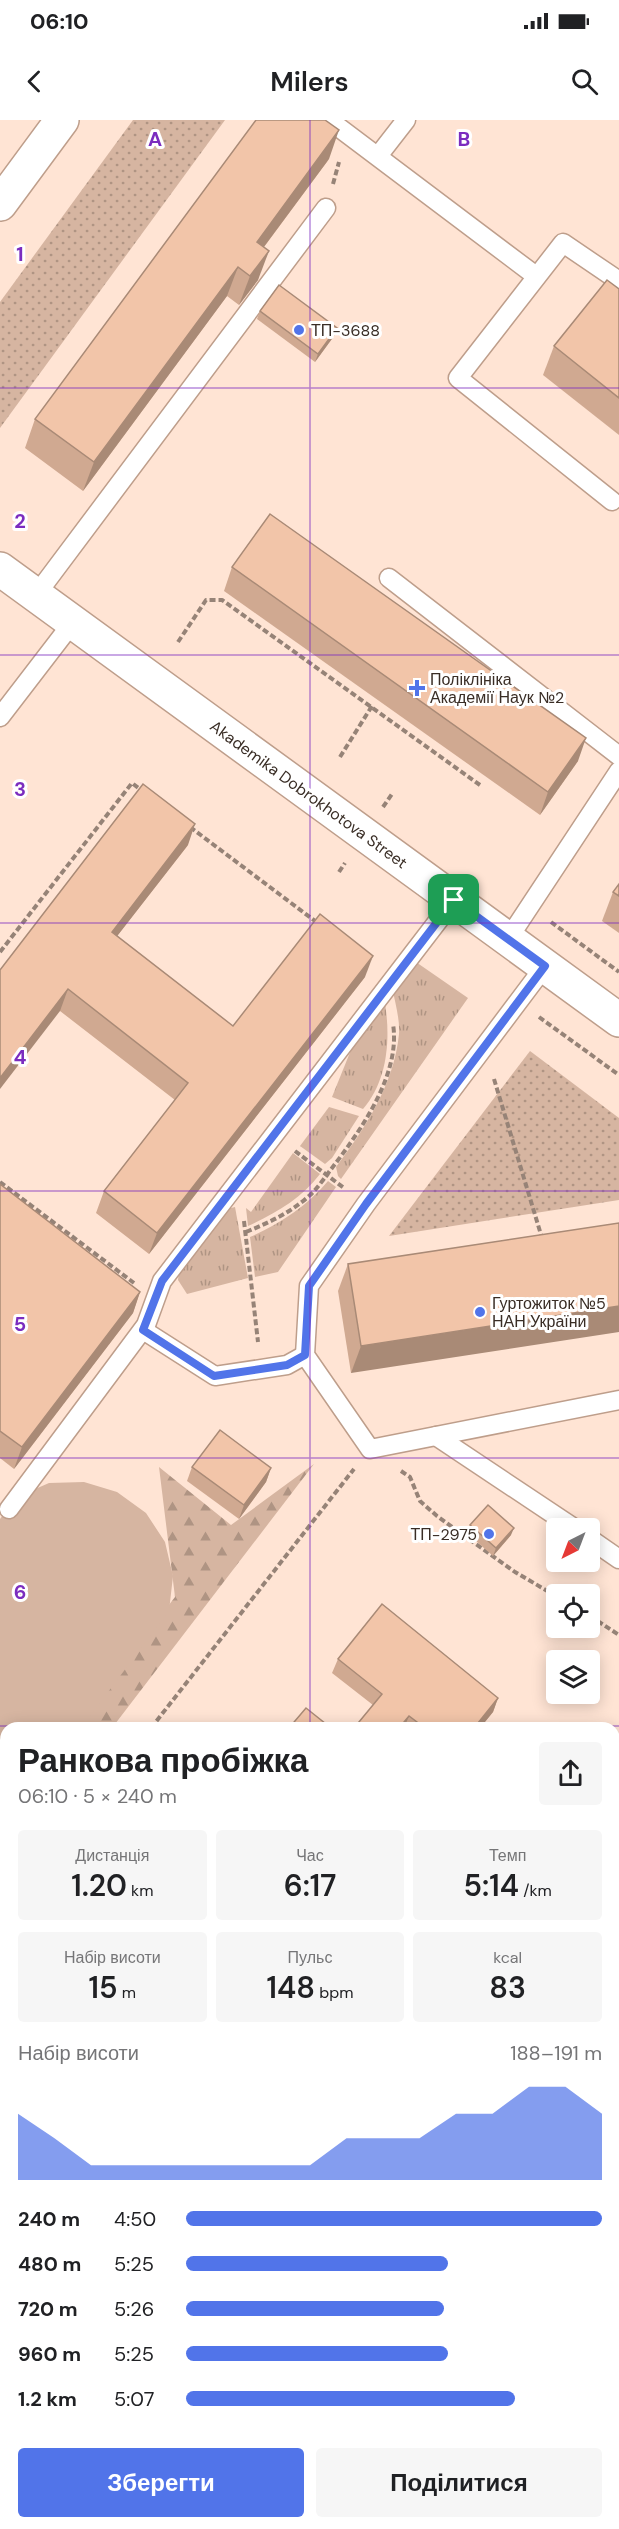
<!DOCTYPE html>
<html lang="uk">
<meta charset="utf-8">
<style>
:root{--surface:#fff;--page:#f6f6f6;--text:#202124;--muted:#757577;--accent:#5174e9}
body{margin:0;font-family:"DM Sans",sans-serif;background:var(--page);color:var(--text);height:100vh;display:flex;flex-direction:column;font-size:22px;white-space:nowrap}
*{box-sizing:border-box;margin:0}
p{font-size:20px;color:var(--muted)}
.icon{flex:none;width:33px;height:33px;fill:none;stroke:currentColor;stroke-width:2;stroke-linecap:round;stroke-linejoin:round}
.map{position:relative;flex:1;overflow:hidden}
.sheet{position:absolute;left:0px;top:1602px;width:620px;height:807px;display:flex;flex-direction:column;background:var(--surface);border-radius:18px 18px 0 0;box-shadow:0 3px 15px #0003}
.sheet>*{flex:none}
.needle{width:39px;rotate:222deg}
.buttons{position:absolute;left:546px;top:1398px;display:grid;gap:12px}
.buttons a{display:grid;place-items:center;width:54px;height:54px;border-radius:6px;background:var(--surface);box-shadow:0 3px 15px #0003;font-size:30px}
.pin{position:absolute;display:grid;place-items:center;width:51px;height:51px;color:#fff;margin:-26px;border-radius:12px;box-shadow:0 3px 9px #0006}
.round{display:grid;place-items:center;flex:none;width:63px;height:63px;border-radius:6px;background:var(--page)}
.summary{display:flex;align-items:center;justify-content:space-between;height:102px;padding:0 18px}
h1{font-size:33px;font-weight:600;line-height:45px}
.metrics{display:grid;grid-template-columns:repeat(3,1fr);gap:9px;height:102px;padding:6px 18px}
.metrics div{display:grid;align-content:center;border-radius:6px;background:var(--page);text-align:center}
.metrics b{font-size:30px;font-weight:600}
.metrics small{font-size:16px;font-weight:400}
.metrics p{font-size:16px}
.chart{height:168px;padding:12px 18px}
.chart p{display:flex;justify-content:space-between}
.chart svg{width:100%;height:108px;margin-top:6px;fill:var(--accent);opacity:.7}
.button{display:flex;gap:12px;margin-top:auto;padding:12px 18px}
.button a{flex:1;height:69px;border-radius:6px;background:var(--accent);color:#fff;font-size:24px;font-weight:600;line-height:69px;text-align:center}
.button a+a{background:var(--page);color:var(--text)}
ul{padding:0 18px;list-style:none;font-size:20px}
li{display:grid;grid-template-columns:96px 72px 1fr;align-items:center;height:45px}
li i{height:15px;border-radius:8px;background:var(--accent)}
.status{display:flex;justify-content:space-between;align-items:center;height:42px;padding:0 30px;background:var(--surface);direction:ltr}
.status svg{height:16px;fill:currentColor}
header{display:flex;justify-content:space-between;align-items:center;height:78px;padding:0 18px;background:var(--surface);font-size:27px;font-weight:600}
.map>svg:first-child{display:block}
.grass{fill:url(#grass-tufts)}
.forest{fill:url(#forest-firs)}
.park{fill:url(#park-dots)}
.garden{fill:#d6b5a1}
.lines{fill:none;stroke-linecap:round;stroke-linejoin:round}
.lane-casing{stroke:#be9e8b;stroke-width:21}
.street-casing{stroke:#be9e8b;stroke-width:36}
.secondary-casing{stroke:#be9e8b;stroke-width:36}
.path{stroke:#968377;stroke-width:4;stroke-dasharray:6 3;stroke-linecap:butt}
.lane{stroke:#fff;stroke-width:18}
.street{stroke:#fff;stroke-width:33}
.secondary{stroke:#fff;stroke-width:33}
.wall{fill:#d0a991}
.shaded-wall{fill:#a98a76}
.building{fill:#f2c5a9;stroke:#a98a76;stroke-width:1.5}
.route-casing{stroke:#fff;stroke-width:12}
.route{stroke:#5174e9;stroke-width:8}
.grid{fill:none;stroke:#7b2cbf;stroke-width:1.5;stroke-opacity:0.55}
.poi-dot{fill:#5174e9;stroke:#fff;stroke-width:2}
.labels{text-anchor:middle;stroke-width:6;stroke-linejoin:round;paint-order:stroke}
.poi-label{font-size:16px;fill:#392d25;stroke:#fff;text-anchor:start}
.street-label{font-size:16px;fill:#392d25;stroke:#fff}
.grid-label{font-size:20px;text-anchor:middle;font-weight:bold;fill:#7b2cbf;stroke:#fff;stroke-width:6;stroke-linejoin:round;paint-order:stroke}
</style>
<div class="status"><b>06:10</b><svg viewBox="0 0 49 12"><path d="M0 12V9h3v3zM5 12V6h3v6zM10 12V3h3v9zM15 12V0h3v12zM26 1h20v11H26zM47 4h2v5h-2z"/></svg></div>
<header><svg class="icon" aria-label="back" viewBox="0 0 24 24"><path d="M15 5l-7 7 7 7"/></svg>Milers<svg class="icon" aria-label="search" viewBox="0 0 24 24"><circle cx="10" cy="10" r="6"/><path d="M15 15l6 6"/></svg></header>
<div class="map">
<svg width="619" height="2409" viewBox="0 0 619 2409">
<defs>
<pattern id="grass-tufts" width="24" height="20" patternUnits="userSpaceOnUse" patternTransform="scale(1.5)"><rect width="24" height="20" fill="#d6b5a1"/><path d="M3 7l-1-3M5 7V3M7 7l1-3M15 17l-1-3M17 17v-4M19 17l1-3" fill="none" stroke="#af9483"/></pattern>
<pattern id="forest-firs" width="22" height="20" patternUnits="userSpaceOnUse" patternTransform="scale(1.5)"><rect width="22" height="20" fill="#d6b5a1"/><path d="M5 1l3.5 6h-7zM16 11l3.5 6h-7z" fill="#af9483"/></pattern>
<pattern id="park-dots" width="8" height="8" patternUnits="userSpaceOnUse" patternTransform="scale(1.5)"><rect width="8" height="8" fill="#d6b5a1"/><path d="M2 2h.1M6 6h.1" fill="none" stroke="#af9483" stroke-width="1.8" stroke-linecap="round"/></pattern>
</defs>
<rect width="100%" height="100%" fill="#ffe4d4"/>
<g class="grass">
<path d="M413,840L468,878L341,1059L338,1056L336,1047C366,1007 394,964 399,914C400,899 395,882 392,867Z"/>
<path d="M384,878C391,914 389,959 363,989L332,977L355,920Z"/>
<path d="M329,987L359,996L332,1038L325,1044L300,1026Z"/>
<path d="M293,1033L320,1054C301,1079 276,1093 248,1106L246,1088L251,1092Z"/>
<path d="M328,1061L336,1067L278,1152L255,1157L250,1117C281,1103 306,1087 328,1061Z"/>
<path d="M235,1087L248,1158L187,1174L178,1160L179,1152L227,1089Z"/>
</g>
<g class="forest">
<path d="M314,1344L112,1608H74L175,1477L159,1347L231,1405Z"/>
<path d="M6,1696V1748L0,1755V1704Z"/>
</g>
<g class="park">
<path d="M133,0H225L0,308V182Z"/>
<path d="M530,931L619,998V1080L389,1116Z"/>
<path d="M619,1938V2318L614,2314V1945Z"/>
<path d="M0,2335L6,2340V2403H92L100,2409H0Z"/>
</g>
<path class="garden" d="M84,1362L117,1372L146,1393L165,1422L173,1456L169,1491L81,1608H6V1701L0,1705V1399L17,1377L49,1363Z"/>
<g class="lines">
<g class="lane-casing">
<g id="lane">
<path d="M329,0L536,156"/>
<path d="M378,36L406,0"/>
<path d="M612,381L458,258L563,123L619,161"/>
<path d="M389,458L619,636"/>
<path d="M36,475L326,88"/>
<path d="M0,597L73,502"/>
<path d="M508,819L619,651"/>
<path d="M545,846L366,1084L309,1166L305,1235L370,1329L619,1280"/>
<path d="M143,1210L215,1256L287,1245L305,1235"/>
<path d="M436,1316L574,1408"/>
<path d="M9,1389L146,1205L162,1161L454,780"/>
<path d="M590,1419L619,1439"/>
<path d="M0,1896L6,1887"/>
<path d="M0,2123L6,2115"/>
<path d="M0,2312L6,2317"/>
<path d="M614,2329L619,2333"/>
<path d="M614,2397L619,2390"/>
<path d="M124,2403L132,2409"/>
</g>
</g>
<g class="street-casing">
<path id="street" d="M0,449L619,900"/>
</g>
<g class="secondary-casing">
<path id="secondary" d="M0,84L62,0"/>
</g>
<g class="path">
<path d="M333,64L339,42"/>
<path d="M178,522L206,480H222L480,665"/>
<path d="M340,637L372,586"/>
<path d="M383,687L392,674"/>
<path d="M190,707L319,804"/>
<path d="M339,752L345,743"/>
<path d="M551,802L619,852"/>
<path d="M0,832L132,663L141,670"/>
<path d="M539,897L619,955"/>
<path d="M494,959L542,1118"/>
<path d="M295,1031L344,1068"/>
<path d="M0,1062L134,1163"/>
<path d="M244,1101L258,1222"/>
<path d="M246,1112C268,1103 290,1093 309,1076C318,1068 325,1057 332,1048C361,1010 401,954 393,904"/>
<path d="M401,1351L410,1357L420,1381L437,1396L515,1452L556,1476"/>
<path d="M590,1496L619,1515"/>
<path d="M151,1608L354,1349"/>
<path d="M0,1800L6,1792"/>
<path d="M614,1920L619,1913"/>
<path d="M412,2403L420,2409"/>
<path d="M465,2409L471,2403"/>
</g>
<use href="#lane" class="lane"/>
<use href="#street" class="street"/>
<use href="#secondary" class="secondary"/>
</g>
<g class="wall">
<path d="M329,39L264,127L258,160L239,185L227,176L83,371L25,328L35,299Z"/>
<path d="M619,169V315L543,255L554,226Z"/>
<path d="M260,191L334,216L315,242L257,199Z"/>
<path d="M232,447L578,641L540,695L224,471Z"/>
<path d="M188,725L117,816L233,906L365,857L149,1134L96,1093L104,1071L175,980L60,891L0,850Z"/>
<path d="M619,764V813L602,801L613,772Z"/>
<path d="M0,1064L140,1172L133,1193L14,1349L0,1338Z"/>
<path d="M619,1103L351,1253L338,1171L348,1144Z"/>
<path d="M192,1347L271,1348L266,1362L239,1399L187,1361Z"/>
<path d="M470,1405L511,1415L493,1436L467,1413Z"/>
<path d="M338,1539L498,1578L493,1592L480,1608H354L373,1585L332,1553Z"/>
<path d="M6,1923V2007L0,2002V1931Z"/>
<path d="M6,2218V2281L0,2277V2226Z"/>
<path d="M175,2403H363L371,2409H184Z"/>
</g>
<g class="shaded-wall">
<path d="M339,10L329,39L246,151L257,122Z"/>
<path d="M269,131L258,160L239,185L250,156Z"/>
<path d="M238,147L227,176L83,371L94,342Z"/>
<path d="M337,208L334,216L315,242L318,234Z"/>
<path d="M586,618L578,641L540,695L548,672Z"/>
<path d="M195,704L188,725L104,833L112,812Z"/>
<path d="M373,836L365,857L149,1134L157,1113Z"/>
<path d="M68,869L60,891L0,969V958Z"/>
<path d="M140,1172L133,1193L14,1349L22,1327Z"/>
<path d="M619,1186V1212L351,1253L361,1226Z"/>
<path d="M271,1348L266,1362L239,1399L244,1385Z"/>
<path d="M514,1408L511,1415L493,1436L496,1428Z"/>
<path d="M498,1578L493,1592L480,1608H474Z"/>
<path d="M409,1596L404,1608H399Z"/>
<path d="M619,2355L616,2362L614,2366V2362Z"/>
</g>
<g class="building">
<path d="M256,0H325L339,10L257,122L269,131L250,156L238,147L94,342L35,299Z"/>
<path d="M607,160L619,169V278L554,226Z"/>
<path d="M279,165L337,208L318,234L260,191Z"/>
<path d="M270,394L586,618L548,672L232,447Z"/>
<path d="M143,664L195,704L112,812L233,906L320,794L373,836L157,1113L104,1071L188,963L68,869L0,958V850Z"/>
<path d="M619,764V776L613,772Z"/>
<path d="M0,1064L140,1172L22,1327L0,1311Z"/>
<path d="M619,1103V1186L361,1226L348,1144Z"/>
<path d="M220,1310L271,1348L244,1385L192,1347Z"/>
<path d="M488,1385L514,1408L496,1428L470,1405Z"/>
<path d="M382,1484L498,1578L474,1608H425L409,1596L399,1608H354L382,1574L338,1539Z"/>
<path d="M306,1588L331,1608H289Z"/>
<path d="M6,1923V1970L0,1965V1931Z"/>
<path d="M6,2218V2245L0,2240V2226Z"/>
<path d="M614,2350L619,2354L614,2362Z"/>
<path d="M226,2403H363L371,2409H234Z"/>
</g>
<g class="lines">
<g class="route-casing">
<path id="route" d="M454,780L545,846L366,1084L309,1166L305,1235L287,1245L214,1256L143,1210L162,1161Z"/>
</g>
<use href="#route" class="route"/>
</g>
<path class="grid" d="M310,0V1608M0,268H619M0,535H619M0,803H619M0,1071H619M0,1338H619M0,1606H619M0,1874H6M614,1874H619M0,2141H6M614,2141H619M310,2403V2409"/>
<g class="poi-dot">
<circle cx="299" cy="210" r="6"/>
<path d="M414 559h6v6h6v6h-6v6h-6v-6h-6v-6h6z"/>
<circle cx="480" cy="1192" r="6"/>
<circle cx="489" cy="1414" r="6"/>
</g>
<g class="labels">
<g class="poi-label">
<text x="311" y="216">ТП-3688</text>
<text x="430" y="565">Поліклініка<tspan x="430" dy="18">Академії Наук №2</tspan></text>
<text x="492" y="1189">Гуртожиток №5<tspan x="492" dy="18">НАН України</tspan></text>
<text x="477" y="1420" text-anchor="end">ТП-2975</text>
</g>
<g class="street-label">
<text transform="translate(309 674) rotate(36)" y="6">Akademika Dobrokhotova Street</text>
</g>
</g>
<g class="grid-label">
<text x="155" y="26">A</text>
<text x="464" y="26">B</text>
<text x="20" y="141">1</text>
<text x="20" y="408">2</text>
<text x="20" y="676">3</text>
<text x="20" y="944">4</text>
<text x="20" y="1211">5</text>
<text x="20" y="1479">6</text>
</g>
</svg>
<div class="buttons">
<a><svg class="needle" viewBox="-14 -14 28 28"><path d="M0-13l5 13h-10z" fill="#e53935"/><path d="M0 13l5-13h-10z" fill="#757577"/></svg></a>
<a><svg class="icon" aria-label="locate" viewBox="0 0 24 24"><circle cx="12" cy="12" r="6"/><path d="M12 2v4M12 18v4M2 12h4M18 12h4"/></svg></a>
<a><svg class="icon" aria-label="layers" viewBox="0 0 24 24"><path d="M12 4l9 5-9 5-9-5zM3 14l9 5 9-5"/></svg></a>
</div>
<div class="pin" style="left:454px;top:780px;background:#1e9e55"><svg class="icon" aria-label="arrive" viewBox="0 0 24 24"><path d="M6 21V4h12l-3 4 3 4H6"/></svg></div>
<section class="sheet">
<div class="summary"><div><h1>Ранкова пробіжка</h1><p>06:10 · 5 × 240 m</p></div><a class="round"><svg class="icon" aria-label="share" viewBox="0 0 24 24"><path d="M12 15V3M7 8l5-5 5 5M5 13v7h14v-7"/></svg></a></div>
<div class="metrics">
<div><p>Дистанція</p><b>1.20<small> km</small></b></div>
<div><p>Час</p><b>6:17</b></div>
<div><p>Темп</p><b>5:14<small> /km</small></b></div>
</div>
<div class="metrics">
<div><p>Набір висоти</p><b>15<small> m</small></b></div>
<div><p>Пульс</p><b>148<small> bpm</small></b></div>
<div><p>kcal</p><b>83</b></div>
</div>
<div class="chart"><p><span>Набір висоти</span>188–191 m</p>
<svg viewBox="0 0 160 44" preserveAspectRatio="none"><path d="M0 44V17L10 27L20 38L30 38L40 38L50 38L60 38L70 38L80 38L90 27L100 27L110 27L120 17L130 17L140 6L150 6L160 17V44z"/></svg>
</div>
<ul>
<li><b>240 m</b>4:50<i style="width:100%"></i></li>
<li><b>480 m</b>5:25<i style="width:63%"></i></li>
<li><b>720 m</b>5:26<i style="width:62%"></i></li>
<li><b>960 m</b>5:25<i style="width:63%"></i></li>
<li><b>1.2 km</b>5:07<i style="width:79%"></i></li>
</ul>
<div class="button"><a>Зберегти</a><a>Поділитися</a></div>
</section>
</div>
